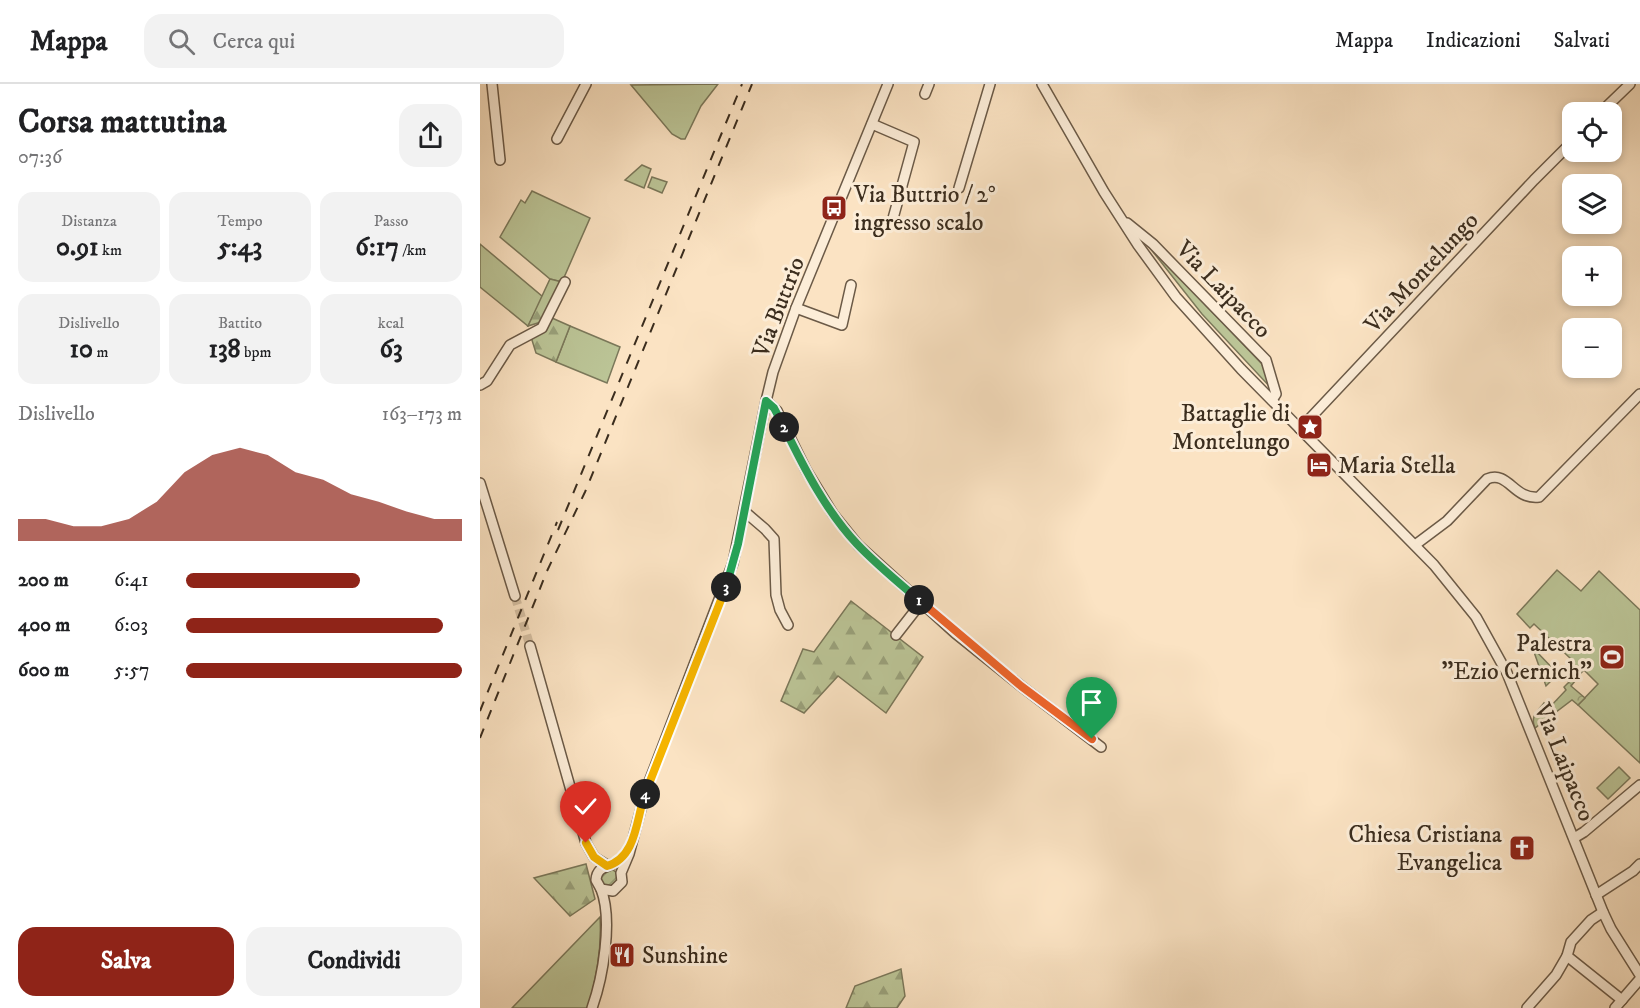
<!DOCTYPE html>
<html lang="it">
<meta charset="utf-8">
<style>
:root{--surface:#fff;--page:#f2f2f2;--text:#202124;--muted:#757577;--line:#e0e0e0;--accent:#8f2418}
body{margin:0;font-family:"IM FELL DW Pica",serif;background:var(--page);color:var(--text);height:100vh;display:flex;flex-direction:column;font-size:22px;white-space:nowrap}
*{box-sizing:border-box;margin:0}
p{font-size:20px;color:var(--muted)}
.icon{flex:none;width:33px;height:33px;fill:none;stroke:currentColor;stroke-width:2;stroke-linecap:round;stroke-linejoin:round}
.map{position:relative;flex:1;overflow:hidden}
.drawer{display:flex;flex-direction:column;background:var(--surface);width:480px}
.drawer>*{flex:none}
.controls{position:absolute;left:1082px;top:18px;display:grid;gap:12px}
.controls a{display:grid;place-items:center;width:60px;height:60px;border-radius:12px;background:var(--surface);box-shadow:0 3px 9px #0003;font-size:30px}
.pin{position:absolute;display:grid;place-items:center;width:51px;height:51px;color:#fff;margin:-62px -26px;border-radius:50% 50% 50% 0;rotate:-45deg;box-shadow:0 0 6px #0007}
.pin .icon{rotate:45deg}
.km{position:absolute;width:30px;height:30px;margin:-15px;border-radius:50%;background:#222;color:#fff;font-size:16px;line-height:30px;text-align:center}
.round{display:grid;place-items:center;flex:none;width:63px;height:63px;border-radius:18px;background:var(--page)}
.overview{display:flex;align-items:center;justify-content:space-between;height:102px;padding:0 18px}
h1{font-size:33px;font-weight:700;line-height:45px}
.stats{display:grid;grid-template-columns:repeat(3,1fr);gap:9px;height:102px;padding:6px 18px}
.stats div{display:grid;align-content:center;border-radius:15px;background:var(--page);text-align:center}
.stats b{font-size:26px;font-weight:700}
.stats small{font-size:16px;font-weight:400}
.stats p{font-size:16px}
.chart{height:168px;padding:12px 18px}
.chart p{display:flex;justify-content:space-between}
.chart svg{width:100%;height:108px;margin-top:6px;fill:var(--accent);opacity:.7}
.button{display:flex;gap:12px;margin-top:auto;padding:12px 18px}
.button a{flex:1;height:69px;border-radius:18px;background:var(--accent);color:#fff;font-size:24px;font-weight:700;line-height:69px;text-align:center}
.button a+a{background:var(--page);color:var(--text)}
ul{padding:0 18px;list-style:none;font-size:20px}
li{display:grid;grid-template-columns:96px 72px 1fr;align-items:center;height:45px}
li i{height:15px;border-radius:8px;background:var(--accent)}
header{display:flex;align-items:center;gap:36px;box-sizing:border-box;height:84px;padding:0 30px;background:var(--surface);border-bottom:2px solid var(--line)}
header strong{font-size:28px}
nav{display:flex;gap:33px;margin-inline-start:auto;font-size:21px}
.search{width:420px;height:54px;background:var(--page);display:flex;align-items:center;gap:15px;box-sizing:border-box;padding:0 21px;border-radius:18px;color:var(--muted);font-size:22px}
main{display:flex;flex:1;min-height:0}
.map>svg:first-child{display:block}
.grass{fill:#bbc496;stroke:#7b785a;stroke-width:1.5}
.forest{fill:url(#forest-firs);stroke:#7b785a;stroke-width:1.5}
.park{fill:url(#park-crowns);stroke:#7b785a;stroke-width:1.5}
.garden{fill:url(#garden-furrows);stroke:#7b785a;stroke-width:1.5}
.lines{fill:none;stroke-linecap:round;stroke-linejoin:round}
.minor-tunnel{stroke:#d5bfa2;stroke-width:9;stroke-dasharray:9 4.5;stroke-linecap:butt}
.minor-casing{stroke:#6b5a47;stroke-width:12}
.minor{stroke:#fcedd8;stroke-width:9}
.rail{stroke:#3b2d1e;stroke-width:2;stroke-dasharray:10 10;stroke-linecap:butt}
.split-1-casing{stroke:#fff;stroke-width:12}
.split-2-casing{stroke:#fff;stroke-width:12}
.split-3-casing{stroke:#fff;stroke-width:12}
.split-4-casing{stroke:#fff;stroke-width:12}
.split-5-casing{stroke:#fff;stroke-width:12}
.split-1{stroke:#f0652b;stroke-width:8}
.split-2{stroke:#22a559;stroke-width:8}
.split-3{stroke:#22a559;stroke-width:8}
.split-4{stroke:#f5b400;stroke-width:8}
.split-5{stroke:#f5b400;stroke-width:8}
.labels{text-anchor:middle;stroke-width:6;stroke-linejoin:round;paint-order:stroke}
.poi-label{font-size:24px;fill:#3b2d1e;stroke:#fcedd8;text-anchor:start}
.street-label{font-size:24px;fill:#3b2d1e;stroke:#fcedd8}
</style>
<header>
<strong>Mappa</strong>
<div class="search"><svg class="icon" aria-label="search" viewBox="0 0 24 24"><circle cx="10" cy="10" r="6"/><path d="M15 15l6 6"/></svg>Cerca qui</div>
<nav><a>Mappa</a><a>Indicazioni</a><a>Salvati</a></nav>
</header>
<main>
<section class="drawer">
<div class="overview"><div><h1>Corsa mattutina</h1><p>07:36</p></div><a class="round"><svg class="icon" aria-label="share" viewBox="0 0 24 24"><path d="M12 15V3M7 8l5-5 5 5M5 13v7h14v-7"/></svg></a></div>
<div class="stats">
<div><p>Distanza</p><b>0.91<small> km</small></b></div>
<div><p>Tempo</p><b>5:43</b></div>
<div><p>Passo</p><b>6:17<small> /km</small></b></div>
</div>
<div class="stats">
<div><p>Dislivello</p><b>10<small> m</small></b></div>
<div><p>Battito</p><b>138<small> bpm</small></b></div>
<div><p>kcal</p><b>63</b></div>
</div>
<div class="chart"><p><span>Dislivello</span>163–173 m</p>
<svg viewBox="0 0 160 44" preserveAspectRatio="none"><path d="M0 44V35L10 35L20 38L30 38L40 35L50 28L60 16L70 9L80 6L90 9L100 16L110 19L120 25L130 28L140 32L150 35L160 35V44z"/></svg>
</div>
<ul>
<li><b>200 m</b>6:41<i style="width:63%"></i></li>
<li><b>400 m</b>6:03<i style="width:93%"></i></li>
<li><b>600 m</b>5:57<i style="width:100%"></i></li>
</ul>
<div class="button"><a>Salva</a><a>Condividi</a></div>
</section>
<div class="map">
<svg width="1160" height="924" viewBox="0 0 1160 924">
<defs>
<pattern id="forest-firs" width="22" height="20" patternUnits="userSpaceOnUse" patternTransform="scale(1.5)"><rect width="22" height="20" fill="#bbc496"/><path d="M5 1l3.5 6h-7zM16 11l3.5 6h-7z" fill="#99a07a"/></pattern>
<pattern id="park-crowns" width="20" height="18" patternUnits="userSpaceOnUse" patternTransform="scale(1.5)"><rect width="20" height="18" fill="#bbc496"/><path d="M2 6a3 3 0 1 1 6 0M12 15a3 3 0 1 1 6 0" fill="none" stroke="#99a07a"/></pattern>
<pattern id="garden-furrows" width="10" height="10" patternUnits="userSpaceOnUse" patternTransform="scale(1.5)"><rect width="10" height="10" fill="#bbc496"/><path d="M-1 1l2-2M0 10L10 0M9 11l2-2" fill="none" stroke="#99a07a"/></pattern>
</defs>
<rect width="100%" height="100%" fill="#fbe3c3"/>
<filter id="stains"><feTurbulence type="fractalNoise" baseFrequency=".00333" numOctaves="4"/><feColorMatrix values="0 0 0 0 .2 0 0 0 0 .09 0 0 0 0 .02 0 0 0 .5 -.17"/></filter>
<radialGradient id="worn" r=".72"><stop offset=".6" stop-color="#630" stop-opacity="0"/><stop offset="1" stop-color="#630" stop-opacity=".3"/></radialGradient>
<g class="grass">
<path d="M238,0L221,22L205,55H201L192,50L151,1Z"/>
<path d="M162,81L171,85L164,104L145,96Z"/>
<path d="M172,93L187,98L182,109L168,103Z"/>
<path d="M52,107L110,134L82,198L70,195L20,153L41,116L45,119Z"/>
<path d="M666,159L782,280L792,305L722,230Z"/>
<path d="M0,160L63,213L48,242L0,203Z"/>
<path d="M90,242L140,263L127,299L76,278Z"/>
<path d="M1077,486L1101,507L1119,487L1160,526V679L1098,621L1118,600L1104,586L1100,590L1088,579L1091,575L1054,540L1050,544L1037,530Z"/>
<path d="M1055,566L1078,590L1066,602L1054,568Z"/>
<path d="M1139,683L1150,694L1128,715L1117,704Z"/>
<path d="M120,833C122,865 117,893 108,924H32Z"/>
</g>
<g class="forest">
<path d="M70,195L82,198L61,238L48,242Z"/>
<path d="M72,234L90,242L76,278L56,269L51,253L66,247Z"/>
<path d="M371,517L443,573L406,629L358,592L324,629L301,617L323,565L334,568Z"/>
<path d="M106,780L115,815L90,832L54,794Z"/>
<path d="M421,885L425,912L417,924H366L375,902Z"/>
</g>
<path class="park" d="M1089,592L1095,597L1091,602L1105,614L1098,621L1092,616L1055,644C1050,632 1057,628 1064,619L1069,624L1086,606L1084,603L1089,598L1086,595Z"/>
<circle class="garden" cx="129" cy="794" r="9"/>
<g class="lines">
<path class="minor-tunnel" d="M35,512L50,562"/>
<g class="minor-casing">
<g id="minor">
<path d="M12,0L20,76"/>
<path d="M562,0L624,108L658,161L696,213L761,285L954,481L996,533L1027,589L1123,828L1131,845L1160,891"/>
<path d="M445,10L449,0"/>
<path d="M1121,28L1150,0"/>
<path d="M392,40L434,58L412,138"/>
<path d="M77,55L106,0"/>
<path d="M479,104L510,0"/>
<path d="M647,139L673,160L786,276L796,310L792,316"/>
<path d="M316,224L362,241L371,201"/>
<path d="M0,301L7,297L30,261L62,244L85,198"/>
<path d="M286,317L297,327L326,386L353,430L378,461L475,549L541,602L621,663"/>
<path d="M820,345L1054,96L1092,58"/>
<path d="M0,399L35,512"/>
<path d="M264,427L285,445L294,455L296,511L300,526L308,541"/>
<path d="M935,461L967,437L1007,395C1029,386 1033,416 1059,413L1160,310"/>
<path d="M416,551L441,519"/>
<path d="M50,562L106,759L114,773L127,781"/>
<path d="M1094,754L1104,748L1160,701"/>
<path d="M151,762C147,768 143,774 137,778C127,784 117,782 116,796L121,805L133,807L142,798L141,789L149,770L166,706L253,479L286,317L293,288L316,224L408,0"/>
<path d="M1116,811L1153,787L1160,780"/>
<path d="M1087,872L1142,916"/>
<path d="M112,924C123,893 133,836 121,805"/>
<path d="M1047,924L1076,891L1087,872L1091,858L1111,836L1123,828"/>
<path d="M1135,924L1160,895"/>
</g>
</g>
<use href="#minor" class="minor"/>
<g class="rail">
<path d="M78,446L262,0"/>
<path d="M0,627L77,438"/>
<path d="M0,654L67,487L105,408L272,0"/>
</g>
</g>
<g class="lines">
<g class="split-1-casing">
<path id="split-1" d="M439,516L541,602L612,655"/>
</g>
<g class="split-2-casing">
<path id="split-2" d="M304,343C324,384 346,427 377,460C396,480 418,498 439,516"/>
</g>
<g class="split-3-casing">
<path id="split-3" d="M246,503L258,460L286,317L294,324L304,343"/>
</g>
<g class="split-4-casing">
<path id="split-4" d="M165,710L246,503"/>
</g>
<g class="split-5-casing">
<path id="split-5" d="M106,759L114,773L127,782C157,773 156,735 165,710"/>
</g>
<use href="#split-1" class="split-1"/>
<use href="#split-2" class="split-2"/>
<use href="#split-3" class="split-3"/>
<use href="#split-4" class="split-4"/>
<use href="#split-5" class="split-5"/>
</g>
<defs>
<g id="bus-square" transform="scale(1.35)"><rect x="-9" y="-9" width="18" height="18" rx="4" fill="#8f2418" stroke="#fcedd8"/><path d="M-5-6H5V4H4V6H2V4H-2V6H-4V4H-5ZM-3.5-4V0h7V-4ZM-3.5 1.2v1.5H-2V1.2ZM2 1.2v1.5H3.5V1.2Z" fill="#fff"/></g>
<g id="sight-square" transform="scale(1.35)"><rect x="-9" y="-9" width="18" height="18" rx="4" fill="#8f2418" stroke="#fcedd8"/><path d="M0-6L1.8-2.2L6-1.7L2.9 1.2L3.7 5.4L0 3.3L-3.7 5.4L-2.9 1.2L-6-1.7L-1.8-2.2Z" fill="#fff"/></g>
<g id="hotel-square" transform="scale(1.35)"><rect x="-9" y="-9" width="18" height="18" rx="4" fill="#8f2418" stroke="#fcedd8"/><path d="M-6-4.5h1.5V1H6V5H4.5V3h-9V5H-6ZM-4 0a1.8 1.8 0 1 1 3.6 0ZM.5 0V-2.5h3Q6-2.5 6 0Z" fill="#fff"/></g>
<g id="stadium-square" transform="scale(1.35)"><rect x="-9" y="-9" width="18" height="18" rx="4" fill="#8f2418" stroke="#fcedd8"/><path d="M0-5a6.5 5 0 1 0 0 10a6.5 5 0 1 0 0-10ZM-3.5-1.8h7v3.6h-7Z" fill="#fff"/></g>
<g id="church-square" transform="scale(1.35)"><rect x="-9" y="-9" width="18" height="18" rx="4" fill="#8f2418" stroke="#fcedd8"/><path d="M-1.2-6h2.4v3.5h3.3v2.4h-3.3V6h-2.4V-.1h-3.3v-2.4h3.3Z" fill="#fff"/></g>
<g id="restaurant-square" transform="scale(1.35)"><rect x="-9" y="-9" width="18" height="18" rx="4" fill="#8f2418" stroke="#fcedd8"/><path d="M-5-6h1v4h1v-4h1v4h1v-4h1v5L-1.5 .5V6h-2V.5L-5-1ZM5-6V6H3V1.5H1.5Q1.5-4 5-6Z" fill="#fff"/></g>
</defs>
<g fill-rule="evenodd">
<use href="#bus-square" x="354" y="124"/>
<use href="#sight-square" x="830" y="343"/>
<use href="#hotel-square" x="839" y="381"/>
<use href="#stadium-square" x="1132" y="573"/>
<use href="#church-square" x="1042" y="764"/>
<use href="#restaurant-square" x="142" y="871"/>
</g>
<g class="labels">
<g class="poi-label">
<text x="374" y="118">Via Buttrio / 2°<tspan x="374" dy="28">ingresso scalo</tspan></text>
<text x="810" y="337" text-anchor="end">Battaglie di<tspan x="810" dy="28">Montelungo</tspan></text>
<text x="858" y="389">Maria Stella</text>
<text x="1112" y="567" text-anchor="end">Palestra<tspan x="1112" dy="28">"Ezio Cernich"</tspan></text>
<text x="1022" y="758" text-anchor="end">Chiesa Cristiana<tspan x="1022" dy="28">Evangelica</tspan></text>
<text x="162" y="879">Sunshine</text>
</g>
<g class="street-label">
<text transform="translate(941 188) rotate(-47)" y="8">Via Montelungo</text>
<text transform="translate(744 205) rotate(46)" y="8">Via Laipacco</text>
<text transform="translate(298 223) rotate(-69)" y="8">Via Buttrio</text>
<text transform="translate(1085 678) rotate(68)" y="8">Via Laipacco</text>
</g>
</g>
<rect width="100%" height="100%" filter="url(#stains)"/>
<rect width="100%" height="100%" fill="url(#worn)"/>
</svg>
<div class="controls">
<a><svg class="icon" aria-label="locate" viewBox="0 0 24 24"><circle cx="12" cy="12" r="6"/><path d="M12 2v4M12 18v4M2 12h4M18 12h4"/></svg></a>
<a><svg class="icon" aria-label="layers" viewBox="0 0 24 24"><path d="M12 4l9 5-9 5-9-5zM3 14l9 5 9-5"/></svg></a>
<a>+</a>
<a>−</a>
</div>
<div class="pin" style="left:612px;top:655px;background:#1e9e55"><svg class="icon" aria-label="arrive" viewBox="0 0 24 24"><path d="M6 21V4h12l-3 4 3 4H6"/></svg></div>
<div class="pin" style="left:106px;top:759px;background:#d93025"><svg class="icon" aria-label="check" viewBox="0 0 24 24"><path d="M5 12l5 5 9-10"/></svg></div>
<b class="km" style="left:439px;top:516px">1</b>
<b class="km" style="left:304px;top:343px">2</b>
<b class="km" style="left:246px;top:503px">3</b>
<b class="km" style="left:165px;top:710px">4</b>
</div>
</main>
